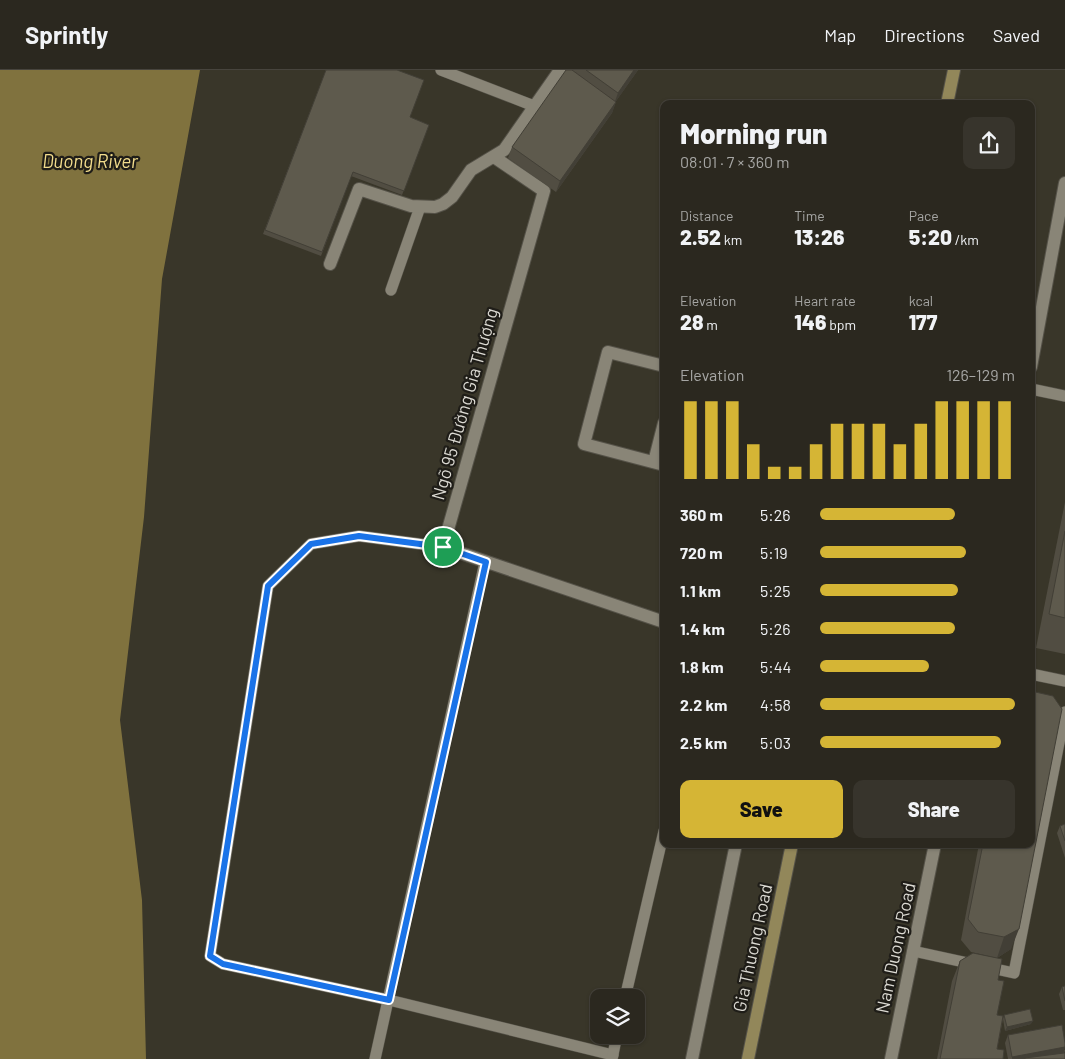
<!DOCTYPE html>
<meta charset="utf-8">
<style>
:root{--surface:#2b281f;--page:#37342c;--text:#f1f3f6;--muted:#a6a6a4;--line:#47443d;--accent:#d5b535}
body{margin:0;font-family:Barlow,sans-serif;background:var(--page);color:var(--text);height:100vh;display:flex;flex-direction:column;font-size:19px;white-space:nowrap}
*{box-sizing:border-box;margin:0}
p{font-size:16px;color:var(--muted)}
.icon{flex:none;width:28px;height:28px;fill:none;stroke:currentColor;stroke-width:2;stroke-linecap:round;stroke-linejoin:round}
.map{position:relative;flex:1;overflow:hidden}
.drawer{position:absolute;left:660px;top:30px;width:375px;height:748px;display:flex;flex-direction:column;background:var(--surface);border-radius:10px;box-shadow:0 1px 4px #0004,0 0 0 1px var(--line)}
.drawer>*{flex:none}
.fabs{position:absolute;left:590px;top:919px;display:grid;gap:10px}
.fabs a{display:grid;place-items:center;width:55px;height:55px;border-radius:10px;background:var(--surface);box-shadow:0 1px 4px #0004,0 0 0 1px var(--line);font-size:25px}
.pin{position:absolute;display:grid;place-items:center;width:42px;height:42px;color:#fff;margin:-21px;border:2px solid #fff;border-radius:50%;box-shadow:0 1px 5px #0007}
.round{display:grid;place-items:center;flex:none;width:52px;height:52px;border-radius:10px;background:var(--page)}
.summary{display:flex;align-items:center;justify-content:space-between;height:85px;padding:0 20px}
h1{font-size:28px;font-weight:800;line-height:38px}
.stats{display:grid;grid-template-columns:repeat(3,1fr);gap:8px;height:85px;padding:5px 20px}
.stats div{display:grid;align-content:center}
.stats b{font-size:21px;font-weight:800}
.stats small{font-size:14px;font-weight:400}
.stats p{font-size:14px}
.chart{height:140px;padding:10px 20px}
.chart p{display:flex;justify-content:space-between}
.chart svg{width:100%;height:90px;margin-top:5px;stroke:var(--accent);stroke-width:6}
.primary-button{display:flex;gap:10px;margin-top:auto;padding:10px 20px}
.primary-button a{flex:1;height:58px;border-radius:10px;background:var(--accent);color:#111;font-size:20px;font-weight:800;line-height:58px;text-align:center}
.primary-button a+a{background:var(--page);color:var(--text)}
ul{padding:0 20px;list-style:none;font-size:16px}
li{display:grid;grid-template-columns:80px 60px 1fr;align-items:center;height:38px}
li i{height:12px;border-radius:6px;background:var(--accent)}
header{display:flex;align-items:center;gap:30px;box-sizing:border-box;height:70px;padding:0 25px;background:var(--surface);border-bottom:1px solid var(--line)}
header strong{font-size:24px}
nav{display:flex;gap:28px;margin-inline-start:auto;font-size:18px}
.map>svg:first-child{display:block}
.water{fill:#80723e}
.lines{fill:none;stroke-linecap:round;stroke-linejoin:round}
.service-casing{stroke:#555248;stroke-width:12}
.minor-casing{stroke:#555248;stroke-width:14}
.tertiary-casing{stroke:#555248;stroke-width:14}
.secondary-casing{stroke:#555248;stroke-width:14}
.service{stroke:#898577;stroke-width:11}
.minor{stroke:#898577;stroke-width:12}
.tertiary{stroke:#898577;stroke-width:12}
.secondary{stroke:#92875a;stroke-width:12}
.wall{fill:#514d42}
.shaded-wall{fill:#423f36}
.building{fill:#5e5a4d;stroke:#423f36}
.route-casing{stroke:#fff;stroke-width:10}
.route{stroke:#1a73e8;stroke-width:6}
.labels{text-anchor:middle;stroke-width:4.5;stroke-linejoin:round;paint-order:stroke}
.street-label{font-size:18px;fill:#dcdad3;stroke:#1f1d18}
.water-label{font-size:19px;font-style:italic;fill:#f3dd8c;stroke:#1f1d18}
</style>
<header>
<strong>Sprintly</strong>
<nav><a>Map</a><a>Directions</a><a>Saved</a></nav>
</header>
<div class="map">
<svg width="1065" height="989" viewBox="0 0 1065 989">
<rect width="100%" height="100%" fill="#393629"/>
<path class="water" d="M0,0H200L162,209L144,447L120,650L142,830L146,989H0Z"/>
<g class="lines">
<g class="service-casing">
<g id="service">
<path d="M441,0L534,36"/>
<path d="M391,220L420,137"/>
<path d="M1031,319L1065,326"/>
<path d="M443,477L359,466L311,474L268,516L210,886L223,894L389,930L613,985"/>
<path d="M1031,604L1065,611"/>
<path d="M913,881L1014,903L1065,642"/>
<path d="M625,928L664,761"/>
<path d="M375,989L485,492"/>
<path d="M612,989L617,965"/>
</g>
</g>
<g class="minor-casing">
<g id="minor">
<path d="M494,87L544,121L443,477L664,552"/>
<path d="M330,194L359,119L411,136L435,137L443,134L452,127L471,100L504,80L560,0"/>
<path d="M664,296L608,282L584,374L664,395"/>
<path d="M654,392L664,353"/>
<path d="M692,989L736,774"/>
</g>
</g>
<g class="tertiary-casing">
<g id="tertiary">
<path d="M1031,297L1065,113"/>
<path d="M891,989L935,774"/>
</g>
</g>
<g class="secondary-casing">
<g id="secondary">
<path d="M947,34L954,0"/>
<path d="M748,989L792,774"/>
</g>
</g>
<use href="#service" class="service"/>
<use href="#minor" class="minor"/>
<use href="#tertiary" class="tertiary"/>
<use href="#secondary" class="secondary"/>
</g>
<g class="wall">
<path d="M326,0L410,47L429,55L402,125L351,106L321,186L263,164Z"/>
<path d="M573,0H638L616,31L612,43L556,122L508,88L512,77Z"/>
<path d="M1065,432V584L1036,578Z"/>
<path d="M1065,754V788L1057,763L1060,756Z"/>
<path d="M979,774H1031L1011,879L997,888L971,882L961,870Z"/>
<path d="M960,891L997,945L1003,949L1004,945L1031,954L1005,961L1003,949L997,979L1003,989H937L952,911Z"/>
<path d="M1065,916V940H1063L1059,924L1062,917Z"/>
<path d="M1008,965L1065,980L1064,983L1065,989H1008L1005,973Z"/>
</g>
<g class="shaded-wall">
<path d="M634,0H638L614,34L618,23Z"/>
<path d="M616,32L612,43L556,122L560,111Z"/>
<path d="M1019,859L1011,879L997,888L1004,867Z"/>
<path d="M1033,951L1031,954L1005,961L1007,957Z"/>
<path d="M1065,977L1063,985L1025,988V989H1012V987Z"/>
</g>
<g class="building">
<path d="M326,0H397L424,10L410,47L429,55L404,121L353,102L322,182L265,160Z"/>
<path d="M566,0H572L616,32L560,111L512,77Z"/>
<path d="M586,0H634L618,23Z"/>
<path d="M1065,461V548L1049,544Z"/>
<path d="M1031,621L1053,626L1062,639L1019,859L1004,867L978,862L968,849L983,774H1031Z"/>
<path d="M1065,754V771L1060,756Z"/>
<path d="M973,883L1002,889L998,910L1004,911L997,945L1003,946L997,979L1004,980L1003,989H940L960,891Z"/>
<path d="M1065,916V931L1062,917Z"/>
<path d="M1030,939L1033,951L1007,957L1004,945Z"/>
<path d="M1062,955L1065,973V977L1012,987L1008,965Z"/>
<path d="M1064,983H1065V989H1025V988Z"/>
</g>
<g class="lines">
<g class="route-casing">
<path id="route" d="M359,466L443,477L486,492L389,930L223,894L210,886L268,516L311,474Z"/>
</g>
<use href="#route" class="route"/>
</g>
<g class="labels">
<g class="street-label">
<text transform="translate(465 334) rotate(-74)" y="6">Ngõ 95 Đường Gia Thượng</text>
<text transform="translate(753 878) rotate(-78)" y="6">Gia Thuong Road</text>
<text transform="translate(896 878) rotate(-78)" y="6">Nam Duong Road</text>
</g>
<g class="water-label">
<text x="90" y="98">Duong River</text>
</g>
</g>
</svg>
<div class="fabs">
<a><svg class="icon" aria-label="layers" viewBox="0 0 24 24"><path d="M12 4l9 5-9 5-9-5zM3 14l9 5 9-5"/></svg></a>
</div>
<div class="pin" style="left:443px;top:477px;background:#1e9e55"><svg class="icon" aria-label="arrive" viewBox="0 0 24 24"><path d="M6 21V4h12l-3 4 3 4H6"/></svg></div>
<section class="drawer">
<div class="summary"><div><h1>Morning run</h1><p>08:01 · 7 × 360 m</p></div><a class="round"><svg class="icon" aria-label="share" viewBox="0 0 24 24"><path d="M12 15V3M7 8l5-5 5 5M5 13v7h14v-7"/></svg></a></div>
<div class="stats">
<div><p>Distance</p><b>2.52<small> km</small></b></div>
<div><p>Time</p><b>13:26</b></div>
<div><p>Pace</p><b>5:20<small> /km</small></b></div>
</div>
<div class="stats">
<div><p>Elevation</p><b>28<small> m</small></b></div>
<div><p>Heart rate</p><b>146<small> bpm</small></b></div>
<div><p>kcal</p><b>177</b></div>
</div>
<div class="chart"><p><span>Elevation</span>126–129 m</p>
<svg viewBox="0 0 160 44" preserveAspectRatio="none"><path d="M5 44V6M15 44V6M25 44V6M35 44V27M45 44V38M55 44V38M65 44V27M75 44V17M85 44V17M95 44V17M105 44V27M115 44V17M125 44V6M135 44V6M145 44V6M155 44V6"/></svg>
</div>
<ul>
<li><b>360 m</b>5:26<i style="width:69%"></i></li>
<li><b>720 m</b>5:19<i style="width:75%"></i></li>
<li><b>1.1 km</b>5:25<i style="width:71%"></i></li>
<li><b>1.4 km</b>5:26<i style="width:69%"></i></li>
<li><b>1.8 km</b>5:44<i style="width:56%"></i></li>
<li><b>2.2 km</b>4:58<i style="width:100%"></i></li>
<li><b>2.5 km</b>5:03<i style="width:93%"></i></li>
</ul>
<div class="primary-button"><a>Save</a><a>Share</a></div>
</section>
</div>
